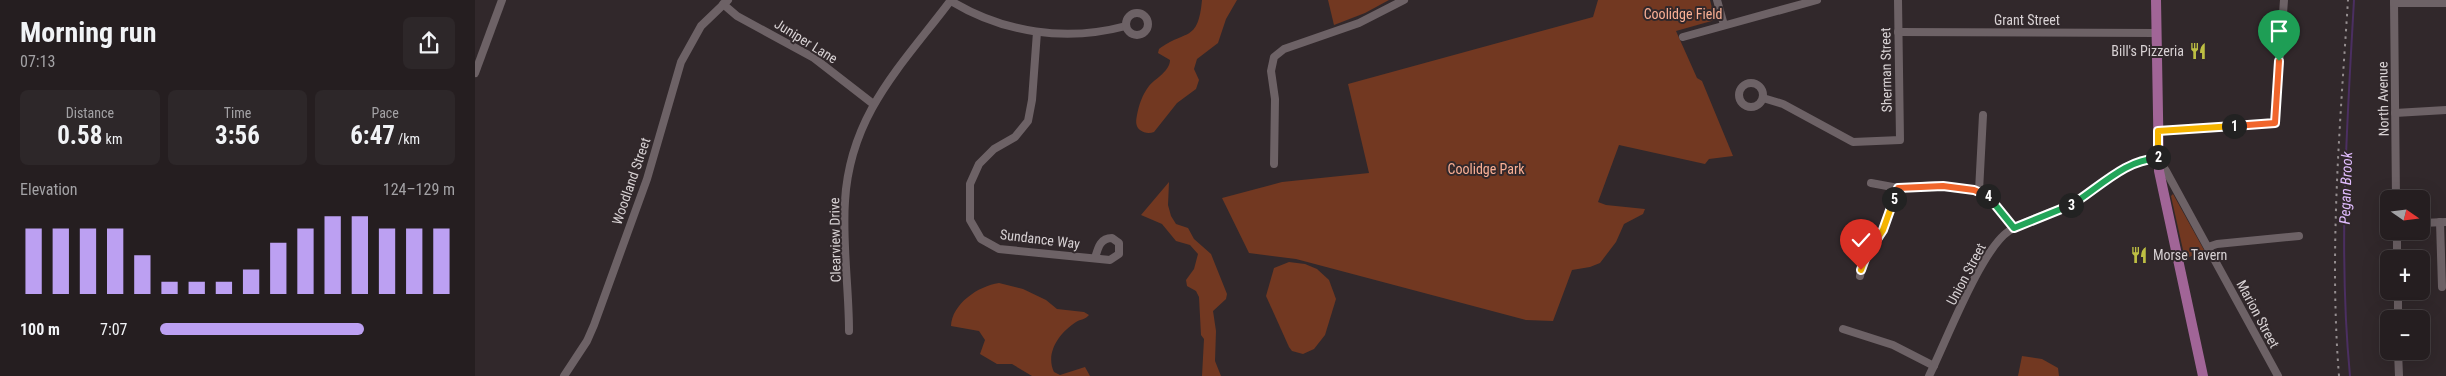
<!DOCTYPE html>
<meta charset="utf-8">
<style>
:root{--surface:#251e20;--page:#2d2729;--text:#f1f3f6;--muted:#a3a2a5;--line:#423c3e;--accent:#bca0f2}
body{margin:0;font-family:"Roboto Condensed",sans-serif;background:var(--page);color:var(--text);height:100vh;display:flex;flex-direction:column;font-size:19px;white-space:nowrap}
*{box-sizing:border-box;margin:0}
p{font-size:16px;color:var(--muted)}
.icon{flex:none;width:28px;height:28px;fill:none;stroke:currentColor;stroke-width:2;stroke-linecap:round;stroke-linejoin:round}
.map{position:relative;flex:1;overflow:hidden}
.sheet{display:flex;flex-direction:column;background:var(--surface);width:475px}
.sheet>*{flex:none}
.needle{width:32px;rotate:104deg}
.fabs{position:absolute;left:1905px;top:190px;display:grid;gap:10px}
.fabs a{display:grid;place-items:center;width:50px;height:50px;border-radius:8px;background:var(--surface);box-shadow:0 5px 20px #0002,0 0 0 1px var(--line);font-size:25px}
.pin{position:absolute;display:grid;place-items:center;width:42px;height:42px;color:#fff;margin:-51px -21px;border-radius:50% 50% 50% 0;rotate:-45deg;box-shadow:0 0 5px #0007}
.pin .icon{rotate:45deg}
.km{position:absolute;width:25px;height:25px;margin:-12px;border-radius:50%;background:#222;color:#fff;font-size:14px;line-height:25px;text-align:center}
.round{display:grid;place-items:center;flex:none;width:52px;height:52px;border-radius:8px;background:var(--page)}
.headline{display:flex;align-items:center;justify-content:space-between;height:85px;padding:0 20px}
h1{font-size:28px;font-weight:700;line-height:38px}
.metrics{display:grid;grid-template-columns:repeat(3,1fr);gap:8px;height:85px;padding:5px 20px}
.metrics div{display:grid;align-content:center;border-radius:8px;background:var(--page);text-align:center}
.metrics b{font-size:25px;font-weight:700}
.metrics small{font-size:14px;font-weight:400}
.metrics p{font-size:14px}
.chart{height:140px;padding:10px 20px}
.chart p{display:flex;justify-content:space-between}
.chart svg{width:100%;height:90px;margin-top:5px;stroke:var(--accent);stroke-width:6}
ul{padding:0 20px;list-style:none;font-size:16px}
li{display:grid;grid-template-columns:80px 60px 1fr;align-items:center;height:38px}
li i{height:12px;border-radius:6px;background:var(--accent)}
main{display:flex;flex:1;min-height:0}
.map>svg:first-child{display:block}
.green{fill:#723821}
.lines{fill:none;stroke-linecap:round;stroke-linejoin:round}
.stream{stroke:#4b2f61;stroke-width:2}
.minor{stroke:#6d6266;stroke-width:8}
.major{stroke:#a16597;stroke-width:10}
.rail{stroke:#958e90;stroke-width:2;stroke-dasharray:2.5 5;stroke-linecap:butt}
.split-1-casing{stroke:#fff;stroke-width:10}
.split-2-casing{stroke:#fff;stroke-width:10}
.split-3-casing{stroke:#fff;stroke-width:10}
.split-4-casing{stroke:#fff;stroke-width:10}
.split-5-casing{stroke:#fff;stroke-width:10}
.split-6-casing{stroke:#fff;stroke-width:10}
.split-1{stroke:#f0652b;stroke-width:6}
.split-2{stroke:#f5b400;stroke-width:6}
.split-3{stroke:#22a559;stroke-width:6}
.split-4{stroke:#22a559;stroke-width:6}
.split-5{stroke:#f0652b;stroke-width:6}
.split-6{stroke:#f5b400;stroke-width:6}
.labels{text-anchor:middle;stroke-width:4;stroke-linejoin:round;paint-order:stroke}
.park-label{font-size:14px;fill:#fab095;stroke:#31282b}
.street-label{font-size:14px;fill:#d8d2d4;stroke:#31282b}
.poi-label{font-size:14px;fill:#d8d2d4;stroke:#31282b;text-anchor:end}
.water-label{font-size:15px;font-style:italic;fill:#debafb;stroke:#31282b}
</style>
<main>
<section class="sheet">
<div class="headline"><div><h1>Morning run</h1><p>07:13</p></div><a class="round"><svg class="icon" aria-label="share" viewBox="0 0 24 24"><path d="M12 15V3M7 8l5-5 5 5M5 13v7h14v-7"/></svg></a></div>
<div class="metrics">
<div><p>Distance</p><b>0.58<small> km</small></b></div>
<div><p>Time</p><b>3:56</b></div>
<div><p>Pace</p><b>6:47<small> /km</small></b></div>
</div>
<div class="chart"><p><span>Elevation</span>124–129 m</p>
<svg viewBox="0 0 160 44" preserveAspectRatio="none"><path d="M5 44V12M15 44V12M25 44V12M35 44V12M45 44V25M55 44V38M65 44V38M75 44V38M85 44V32M95 44V19M105 44V12M115 44V6M125 44V6M135 44V12M145 44V12M155 44V12"/></svg>
</div>
<ul>
<li><b>100 m</b>7:07<i style="width:69%"></i></li>
</ul>
</section>
<div class="map">
<svg width="1971" height="376" viewBox="0 0 1971 376">
<rect width="100%" height="100%" fill="#31282b"/>
<g class="green">
<path d="M727,0H762L751,19L743,43L722,59L719,69L724,80L721,89L702,103L679,132C674,134 669,133 665,130C660,126 661,120 662,115C664,105 667,95 674,86C681,78 695,71 695,60L683,53L684,49C711,29 723,43 727,0Z"/>
<path d="M853,0H914L890,13L859,25Z"/>
<path d="M1123,0H1235L1240,20L1201,31L1222,78L1227,81L1258,156L1234,159L1230,164L1144,145L1123,202L1131,205L1170,209L1168,214L1149,224L1141,242L1125,263L1115,267L1097,270L1078,321L1051,320L821,259L774,253L747,198L807,182L894,173L873,84L1118,17Z"/>
<path d="M694,182L693,205L696,216L701,224L713,228L719,239L736,254L752,294L751,299L738,311L741,331L740,361L746,376H727L729,339L726,335L724,297L721,291L712,286L711,280L719,269L723,254L715,245L701,241L687,224L666,215Z"/>
<path d="M1698,194L1729,250L1710,259L1696,196Z"/>
<path d="M814,262L830,264L842,269L854,280L861,299L850,335L839,349L828,354L817,351L814,347L791,296L799,268Z"/>
<path d="M524,283L548,289L571,300L582,309L609,312L614,315C610,320 606,319 601,322C584,333 570,353 579,372L585,375L610,367L615,376H557L537,364H522L505,354L510,340L504,331L476,326C477,304 503,286 524,283Z"/>
<path d="M1547,356L1567,359L1583,368L1584,376H1543Z"/>
</g>
<g class="lines">
<path class="stream" d="M1875,376C1863,251 1872,125 1879,0"/>
<g class="minor">
<path d="M1242,0L1249,25"/>
<path d="M1919,0L1921,199"/>
<path d="M476,1C529,33 591,42 651,26"/>
<path d="M1919,3H1971"/>
<path d="M248,4L262,16L339,58L397,103"/>
<circle cx="662" cy="24" r="11"/>
<path d="M562,32L557,100L553,121L540,137L519,149L504,164L495,184V220L506,239L524,249L635,260L644,254V243L637,238C625,238 623,248 620,258"/>
<path d="M1423,32L1681,33"/>
<path d="M1208,37L1342,0"/>
<path d="M0,73L27,0"/>
<circle cx="1276" cy="95" r="12"/>
<path d="M1288,98L1308,104L1378,142L1425,140L1423,0"/>
<path d="M1920,113L1971,110"/>
<path d="M1683,131L1800,123L1809,0"/>
<path d="M799,164L800,99L796,71L799,57L809,49L884,23L929,0"/>
<path d="M1396,183L1423,188L1460,185L1504,191L1517,200L1539,228"/>
<path d="M1504,191L1508,115"/>
<path d="M1965,222L1967,287"/>
<path d="M1946,223L1971,222"/>
<path d="M1922,231V259"/>
<path d="M1733,247L1742,244L1824,236"/>
<path d="M1385,276L1388,262L1408,230L1423,188"/>
<path d="M1923,291V319"/>
<path d="M1368,329L1418,345L1459,366"/>
<path d="M374,331C374,288 367,244 370,201C375,114 427,65 476,0"/>
<path d="M1923,351L1924,376"/>
<path d="M89,376L112,341L119,325L172,179L206,62L226,26L253,0"/>
<path d="M1454,376C1471,342 1506,249 1534,231C1557,216 1586,212 1610,196C1632,181 1656,157 1683,159L1691,171L1803,376"/>
</g>
<path class="major" d="M1681,0L1684,171L1728,376"/>
<path class="rail" d="M1864,376C1854,251 1865,125 1873,0"/>
</g>
<g class="lines">
<g class="split-1-casing">
<path id="split-1" d="M1759,126L1800,123L1804,61"/>
</g>
<g class="split-2-casing">
<path id="split-2" d="M1683,157V131L1759,126"/>
</g>
<g class="split-3-casing">
<path id="split-3" d="M1596,205C1621,190 1653,157 1683,159V157"/>
</g>
<g class="split-4-casing">
<path id="split-4" d="M1513,196L1539,228L1596,205"/>
</g>
<g class="split-5-casing">
<path id="split-5" d="M1419,199L1423,188L1468,186L1499,190L1513,196"/>
</g>
<g class="split-6-casing">
<path id="split-6" d="M1386,270L1391,256L1408,230L1419,199"/>
</g>
<use href="#split-1" class="split-1"/>
<use href="#split-2" class="split-2"/>
<use href="#split-3" class="split-3"/>
<use href="#split-4" class="split-4"/>
<use href="#split-5" class="split-5"/>
<use href="#split-6" class="split-6"/>
</g>
<defs>
<g id="restaurant-bare" transform="scale(1.35)"><path d="M-5-6h1v4h1v-4h1v4h1v-4h1v5L-1.5 .5V6h-2V.5L-5-1ZM5-6V6H3V1.5H1.5Q1.5-4 5-6Z" fill="#bdbf43" stroke="#31282b" stroke-width="2.5" paint-order="stroke"/></g>
</defs>
<g fill-rule="evenodd">
<use href="#restaurant-bare" x="1723" y="51"/>
<use href="#restaurant-bare" x="1664" y="255"/>
</g>
<g class="labels">
<g class="park-label">
<text x="1208" y="19">Coolidge Field</text>
<text x="1011" y="174">Coolidge Park</text>
</g>
<g class="street-label">
<text x="1552" y="25">Grant Street</text>
<text transform="translate(331 41) rotate(32)" y="5">Juniper Lane</text>
<text transform="translate(1411 70) rotate(-91)" y="5">Sherman Street</text>
<text transform="translate(1908 99) rotate(-91)" y="5">North Avenue</text>
<text transform="translate(156 181) rotate(-71)" y="5">Woodland Street</text>
<text transform="translate(565 239) rotate(7)" y="5">Sundance Way</text>
<text transform="translate(360 240) rotate(-91)" y="5">Clearview Drive</text>
<text transform="translate(1491 274) rotate(-62)" y="5">Union Street</text>
<text transform="translate(1783 314) rotate(62)" y="5">Marion Street</text>
</g>
<g class="poi-label">
<text x="1709" y="56">Bill's Pizzeria</text>
<text x="1678" y="260" text-anchor="start">Morse Tavern</text>
</g>
<g class="water-label">
<text transform="translate(1871 188) rotate(-88)" y="5">Pegan Brook</text>
</g>
</g>
</svg>
<div class="fabs">
<a><svg class="needle" viewBox="-14 -14 28 28"><path d="M0-13l5 13h-10z" fill="#e53935"/><path d="M0 13l5-13h-10z" fill="#a3a2a5"/></svg></a>
<a>+</a>
<a>−</a>
</div>
<div class="pin" style="left:1804px;top:61px;background:#1e9e55"><svg class="icon" aria-label="arrive" viewBox="0 0 24 24"><path d="M6 21V4h12l-3 4 3 4H6"/></svg></div>
<div class="pin" style="left:1386px;top:270px;background:#d93025"><svg class="icon" aria-label="check" viewBox="0 0 24 24"><path d="M5 12l5 5 9-10"/></svg></div>
<b class="km" style="left:1759px;top:126px">1</b>
<b class="km" style="left:1683px;top:157px">2</b>
<b class="km" style="left:1596px;top:205px">3</b>
<b class="km" style="left:1513px;top:196px">4</b>
<b class="km" style="left:1419px;top:199px">5</b>
</div>
</main>
